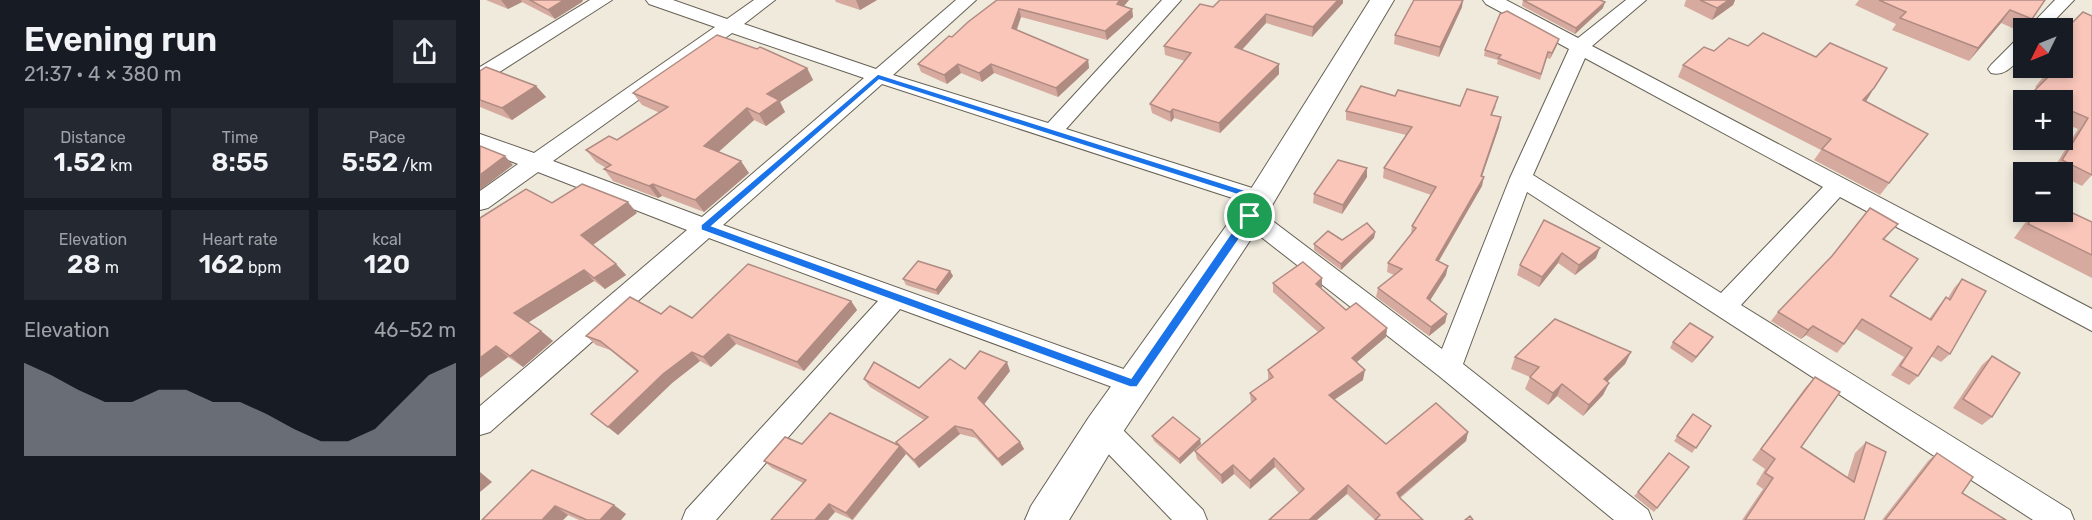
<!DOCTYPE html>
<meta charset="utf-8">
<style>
:root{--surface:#171b24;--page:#242831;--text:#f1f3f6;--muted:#9ea1a6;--accent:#8c9099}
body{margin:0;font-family:Rubik,sans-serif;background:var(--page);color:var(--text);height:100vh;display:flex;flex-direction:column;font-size:22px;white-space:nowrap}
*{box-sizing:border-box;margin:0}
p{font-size:20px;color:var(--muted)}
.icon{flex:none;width:33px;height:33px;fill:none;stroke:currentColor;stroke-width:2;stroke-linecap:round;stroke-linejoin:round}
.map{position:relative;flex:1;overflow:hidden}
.panel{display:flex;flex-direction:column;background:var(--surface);width:480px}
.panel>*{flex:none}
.needle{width:39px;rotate:227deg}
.fabs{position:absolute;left:1533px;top:18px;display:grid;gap:12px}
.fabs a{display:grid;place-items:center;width:60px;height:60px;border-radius:0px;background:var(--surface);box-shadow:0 3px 9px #0003;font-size:30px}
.pin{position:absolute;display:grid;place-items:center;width:51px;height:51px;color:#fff;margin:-26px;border:3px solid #fff;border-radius:50%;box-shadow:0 2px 6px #0007}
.round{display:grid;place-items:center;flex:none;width:63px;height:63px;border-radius:0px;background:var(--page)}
.headline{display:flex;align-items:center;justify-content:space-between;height:102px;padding:0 24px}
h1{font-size:33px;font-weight:600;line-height:45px}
.figures{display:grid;grid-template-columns:repeat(3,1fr);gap:9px;height:102px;padding:6px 24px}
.figures div{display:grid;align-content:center;border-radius:0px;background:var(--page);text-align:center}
.figures b{font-size:26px;font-weight:600}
.figures small{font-size:16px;font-weight:400}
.figures p{font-size:16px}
.chart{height:168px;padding:12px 24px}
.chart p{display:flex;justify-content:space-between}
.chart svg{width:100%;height:108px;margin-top:6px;fill:var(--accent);opacity:.7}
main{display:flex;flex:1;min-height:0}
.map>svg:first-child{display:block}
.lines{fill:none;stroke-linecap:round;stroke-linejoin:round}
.street-casing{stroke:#666155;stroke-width:2}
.secondary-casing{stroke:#666155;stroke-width:2}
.street{fill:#fff;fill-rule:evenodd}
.secondary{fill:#fff;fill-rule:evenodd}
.wall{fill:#d7aaa0}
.shaded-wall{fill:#af8b82}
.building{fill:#fac6ba;stroke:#af8b82;stroke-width:1.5}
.route{fill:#1a73e8;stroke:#fff;stroke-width:1.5;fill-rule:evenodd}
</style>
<main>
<section class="panel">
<div class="headline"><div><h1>Evening run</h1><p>21:37 · 4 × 380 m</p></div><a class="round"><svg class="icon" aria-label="share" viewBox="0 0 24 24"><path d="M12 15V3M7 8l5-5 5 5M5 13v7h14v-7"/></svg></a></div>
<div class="figures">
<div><p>Distance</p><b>1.52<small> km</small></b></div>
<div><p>Time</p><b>8:55</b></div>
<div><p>Pace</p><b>5:52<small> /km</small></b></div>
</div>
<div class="figures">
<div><p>Elevation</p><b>28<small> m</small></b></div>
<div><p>Heart rate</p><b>162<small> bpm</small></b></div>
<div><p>kcal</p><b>120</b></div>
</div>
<div class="chart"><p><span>Elevation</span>46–52 m</p>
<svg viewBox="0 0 160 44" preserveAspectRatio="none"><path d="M0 44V6L10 11L20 17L30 22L40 22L50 17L60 17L70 22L80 22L90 27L100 33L110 38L120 38L130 33L140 22L150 11L160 6V44z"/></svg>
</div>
</section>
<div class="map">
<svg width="1612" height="520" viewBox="0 0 1612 520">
<rect width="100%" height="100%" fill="#efeadc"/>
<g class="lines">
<g class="street-casing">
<g id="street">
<path d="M110,0H132L7,80L0,82V67Z"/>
<path d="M166,0H193L247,19L274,0H295L264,24L396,69L476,0H496L413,75L568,123L682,0H701L586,129L788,193L791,199L788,205L780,207L402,84L243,225L663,376L667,384L663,392L654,395L420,309L236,520H202L206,510L398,301L229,238L10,432L0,435V406L207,230L58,172L8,208L0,210V191L38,164L0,149V134L54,153L235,27L169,4ZM252,33L384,78L222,217L73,161Z"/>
<path d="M1003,0H1026L1098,38L1146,0H1166L1112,46L1612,309V331L1360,197L1261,305L1590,510L1594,520H1553L1047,192L983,364L1168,510L1172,520H1134L959,376L762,222L759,216L762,210L770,208L778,210L962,349L1030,178L1089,49L1006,4ZM1105,58L1343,187L1241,293L1053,175Z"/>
<path d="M1575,0H1594L1567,28H1548Z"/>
<path d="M1544,37V54C1534,64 1526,77 1511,73L1508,69L1511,65L1537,39Z"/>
<path d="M623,417L633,420L723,510L727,520H692L613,438L609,429L613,420Z"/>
</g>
</g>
<g class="secondary-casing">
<path id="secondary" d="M890,0H914L781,224L637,441L589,520H545L551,506L609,417L759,208Z"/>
</g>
<use href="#street" class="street"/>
<use href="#secondary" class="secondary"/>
</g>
<g class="wall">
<path d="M6,0H103L102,2L75,19L42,2L28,9Z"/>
<path d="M355,0H397L380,10L356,2Z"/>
<path d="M517,0H649L644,6L652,9L653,17L627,40L541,17L537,30L608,60L609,68L578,97L514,73L502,82L481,73L467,84L441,72L438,64Z"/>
<path d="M740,0H863V3L832,37L786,23L762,50L799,74L740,133L694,118L691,122L672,113L670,104L705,61L685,55L684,46L733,7Z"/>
<path d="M1043,0L1123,8L1095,34L1042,6Z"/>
<path d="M1206,0H1255L1253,5L1232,20L1204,6Z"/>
<path d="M1379,0H1565L1552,19L1545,28H1544L1542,32L1521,23L1489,61L1412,30L1416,24L1375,5Z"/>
<path d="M982,7L959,57L914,44L915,35Z"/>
<path d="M1603,12L1612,175L1602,186L1582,176V172H1575L1572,171L1598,129L1582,122V100H1546L1557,88L1555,87L1564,76L1551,70L1553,68H1582Z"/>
<path d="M1079,39L1077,45L1070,59L1067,58L1060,80L1017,64L1018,60L1004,56L1005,50Z"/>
<path d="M1234,51L1386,101L1448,134L1400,195L1334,160L1341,150L1198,77L1203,65Z"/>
<path d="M327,68L333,80L300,102L305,112L286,126L274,120L238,152L269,173L224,212L182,196L178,198L133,181L124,169L126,168L116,162L106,150L137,140L180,113L162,105L153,93Z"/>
<path d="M0,71L56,86L66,97L32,120L0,107Z"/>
<path d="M980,106H1016L1012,115L1019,127L1002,176V186L959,261L966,275L950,300L967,314L965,323L949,336L896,297L898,288L914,275L907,272L908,263L931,234L932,226L951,195L903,178L904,168L926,135L866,120V111Z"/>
<path d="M887,168V177L862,214L833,203L834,194Z"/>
<path d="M72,203L157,213L113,245L136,264L146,275L125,289L114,281L48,322L61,331L73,341L43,367L28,357L0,378V218Z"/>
<path d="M1553,212H1582L1612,222V278L1534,238Z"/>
<path d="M1064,220L1116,258L1095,275L1078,263L1059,287L1037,275L1040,265Z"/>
<path d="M895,232L894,238L861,270L834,250V244L862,240Z"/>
<path d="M1410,233L1404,240L1410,296L1449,319L1458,307L1466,297L1468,298L1474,288L1482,279L1470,354L1461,362L1451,356L1438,376L1429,385L1411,375L1424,357L1376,329L1357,353L1326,335L1321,339L1291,321L1298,312Z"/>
<path d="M470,271L473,276L458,295L426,285L423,279Z"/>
<path d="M842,278V287L841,288L866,310L907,328L906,337L876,362L883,380L854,400L906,444L988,432L986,441L895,520L867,494L819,493L795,467L770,489L754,474L742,484L717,459L715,451L771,403L770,393L788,380V370L838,332L793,292V283Z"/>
<path d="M371,301L377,310L324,371L256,344L231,367L220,361L192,383L138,435L111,414L157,372L130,350L116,345L106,336L181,314L212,318Z"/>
<path d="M1233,337L1212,363L1190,348L1193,342Z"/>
<path d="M1151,352L1145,364L1127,381L1129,383L1123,395L1103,416L1077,396L1068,405L1045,389L1050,377L1031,369L1035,357Z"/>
<path d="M1512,356V417L1502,425L1473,408L1502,365Z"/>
<path d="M485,369L530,371L504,404L540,442L544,449L522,466L496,438L480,434L439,468L426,454L373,520L355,512L348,520H291L323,483L292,468L284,461L322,444L418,445L416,442L444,420L390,387L384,379L439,388Z"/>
<path d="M1335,377L1321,447L1367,478L1375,453L1386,442L1384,520H1262L1283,489L1276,484L1285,469L1272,460L1325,388Z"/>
<path d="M1213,414L1231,426L1212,453L1194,441Z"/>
<path d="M672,436L721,444L700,464L674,441Z"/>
<path d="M1457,453L1482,493L1526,520H1402L1448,461Z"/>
<path d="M1209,467L1174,512L1154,496L1158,492Z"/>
<path d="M52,470L146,514L141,520H99L88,515L83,520Z"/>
</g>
<g class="shaded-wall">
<path d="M21,0H41L42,2L28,9Z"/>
<path d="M84,0H103L102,2L75,19L68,10Z"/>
<path d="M376,0H397L380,10Z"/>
<path d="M640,0H649L639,12L637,4Z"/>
<path d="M858,0H863V3L832,37L833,27Z"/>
<path d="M983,0L982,7L959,57L960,47Z"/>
<path d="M1249,0H1255L1253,5L1232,20L1237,8Z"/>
<path d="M1125,2L1123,8L1095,34L1096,28Z"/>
<path d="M539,9L541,17L534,36L532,28Z"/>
<path d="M652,9L653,17L627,40L625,31Z"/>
<path d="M1530,10L1521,23L1489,61L1498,48Z"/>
<path d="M786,14V23L756,56L755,47Z"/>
<path d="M1079,39L1077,45L1070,59L1072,53Z"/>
<path d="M608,60L609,68L578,97L576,88Z"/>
<path d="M478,64L481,73L467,84L464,75Z"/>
<path d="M511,64L514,73L502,82L499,73Z"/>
<path d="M799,64V74L740,133L739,123Z"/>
<path d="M327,68L333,80L300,102L305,112L286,126L279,114L287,94Z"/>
<path d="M56,86L66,97L32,120L22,108Z"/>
<path d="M1394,88L1387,100L1376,112L1383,100Z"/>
<path d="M267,108L274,120L232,158L224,146Z"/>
<path d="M693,109L694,118L691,122L690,112Z"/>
<path d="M1021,117L1019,127L999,185L1001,176Z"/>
<path d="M25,156L33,165L0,190V175Z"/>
<path d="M261,161L269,173L224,212L215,200Z"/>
<path d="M887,168V177L862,214L863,205Z"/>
<path d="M1004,177L1002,186L954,269L956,260Z"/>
<path d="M173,184L182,196L178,198L169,186Z"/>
<path d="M148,202L157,213L111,246L101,235Z"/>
<path d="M895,232L894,238L861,270V264Z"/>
<path d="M1120,248L1116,258L1095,275L1099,265Z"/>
<path d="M1082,253L1078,263L1059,287L1062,277Z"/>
<path d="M136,264L146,275L125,289L114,278Z"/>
<path d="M968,266L966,275L946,307L947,298Z"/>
<path d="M104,270L114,281L46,324L34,313Z"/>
<path d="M470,271L473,276L458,295L456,290Z"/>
<path d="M842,278V287L835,294L836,284Z"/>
<path d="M371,301L377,310L324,371L317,362Z"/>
<path d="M967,314L965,323L949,336L951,327Z"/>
<path d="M1333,326L1326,335L1321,339L1328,330Z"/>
<path d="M907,328L906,337L871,367L872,358Z"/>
<path d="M61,331L73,341L43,367L30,356Z"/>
<path d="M248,334L256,344L231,367L223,357Z"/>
<path d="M1233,337L1229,343L1212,363L1216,357Z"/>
<path d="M16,346L28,357L0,378V358Z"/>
<path d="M212,352L220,361L192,383L138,435L128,427L183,374Z"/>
<path d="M1151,352L1145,364L1118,391L1124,379Z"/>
<path d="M527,362L530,371L502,407L498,398Z"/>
<path d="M885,370L883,380L848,404L849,395Z"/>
<path d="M1129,383L1123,395L1103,416L1109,405Z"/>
<path d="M1082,384L1077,396L1068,405L1073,393Z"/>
<path d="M475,426L480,434L439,468L434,460Z"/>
<path d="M988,432L986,441L915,501L917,493Z"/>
<path d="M720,439L721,444L700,464L699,459Z"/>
<path d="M540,442L544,449L522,466L518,459Z"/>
<path d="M420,446L426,454L372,520L366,513Z"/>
<path d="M794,458L795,467L770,489V481Z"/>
<path d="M753,465L754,474L742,484L741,475Z"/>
<path d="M0,472L12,482L0,492Z"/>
<path d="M868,485L867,494L837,520H829Z"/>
<path d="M349,504L355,512L348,520H335Z"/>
<path d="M134,505L146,514L141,520H120Z"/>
<path d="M75,506L88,515L83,520H62Z"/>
</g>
<g class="building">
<path d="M50,0H84L68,10Z"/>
<path d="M517,0H640L637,4L652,9L625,31L539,9L532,28L608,60L576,88L511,64L499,73L478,64L464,75L438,64L469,36L472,37L488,22Z"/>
<path d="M740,0H858L833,27L786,14L755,47L799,64L739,123L693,109L690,112L670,104L711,53L684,46L720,4L733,7Z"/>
<path d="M934,0H983L960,47L915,35Z"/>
<path d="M1043,0H1120L1125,2L1096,28Z"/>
<path d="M1220,0H1249L1237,8Z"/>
<path d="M1399,0H1565L1552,19L1530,10L1498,48L1420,18L1426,12Z"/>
<path d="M1027,11L1079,39L1072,53L1068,52L1061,74L1018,58L1021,55L1005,50L1020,14Z"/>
<path d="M1603,12L1612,16V175L1582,160L1608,118L1582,107V100H1569L1552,93L1567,78L1564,76L1572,68H1582V33Z"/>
<path d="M1283,33L1336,57L1350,43L1407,68L1394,88L1383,100L1448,134L1409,183L1342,149L1351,139L1203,65L1224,47L1234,51L1249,38L1268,46Z"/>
<path d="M237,35L277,49L280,47L327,68L287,94L299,100L279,114L267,108L224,146L261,161L215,200L173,184L169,186L124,169L131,165L106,150L129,136L137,140L188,107L153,93L161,87Z"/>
<path d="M6,67L56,86L22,108L0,100V71Z"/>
<path d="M881,86L915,96L918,90L980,106L987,89L1018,97L1011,115L1021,117L1001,176L1004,177L956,260L968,266L947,298L967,314L951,327L898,288L922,269L908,263L936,228L932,226L956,187L904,168L932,127L866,111Z"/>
<path d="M0,146L25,156L0,175Z"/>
<path d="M858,160L887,168L863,205L834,194Z"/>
<path d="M102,184L148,202L101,235L136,264L114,278L104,270L34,313L61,331L30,356L16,346L0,358V218L46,189L72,203Z"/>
<path d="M1390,208L1418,224L1403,239L1438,259L1410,296L1451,320L1466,297L1470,300L1482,279L1506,291L1470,354L1458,346L1438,376L1420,366L1432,348L1382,319L1364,344L1333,326L1328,330L1298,312L1352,256Z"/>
<path d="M1582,208L1612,222V255L1548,224L1557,212H1582Z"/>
<path d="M1064,220L1120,248L1099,265L1082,253L1062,277L1040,265Z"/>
<path d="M887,223L895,232L861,264L834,244L848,231L862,240Z"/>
<path d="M438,261L470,271L456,290L423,279Z"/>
<path d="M823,262L842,278L836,284L866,310L876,303L907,328L872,358L885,370L849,395L906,444L956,403L988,432L917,493L920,498L943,520H895L900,515L868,485L829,520H789L824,489L794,458L770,481L753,465L741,475L715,451L776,399L770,393L793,377L788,370L844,328L793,283Z"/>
<path d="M268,264L371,301L317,362L248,334L223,357L212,352L183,374L128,427L111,414L158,371L120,341L106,336L150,297L181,314L190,306L212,318Z"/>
<path d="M1075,319L1151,352L1124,379L1129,383L1109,405L1082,384L1073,393L1050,377L1059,367L1035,357Z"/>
<path d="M1210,323L1233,337L1216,357L1193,342Z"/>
<path d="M500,351L527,362L498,398L540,442L518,459L492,430L475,426L434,460L420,446L366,513L349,504L335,520H291L326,480L284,461L305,437L322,444L350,413L420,446L416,442L448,417L384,379L394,362L439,388L470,359L485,369Z"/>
<path d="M1512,356L1540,373L1512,417L1483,399Z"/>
<path d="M1335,377L1360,392L1321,447L1374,482L1386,442L1406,452L1384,520H1265L1293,478L1285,473L1295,459L1281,449Z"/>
<path d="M1213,414L1231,426L1216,448L1197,436Z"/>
<path d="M693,417L720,439L699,459L672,436Z"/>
<path d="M1189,453L1209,467L1177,508L1158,492Z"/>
<path d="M1457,453L1493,477L1482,493L1526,520H1405Z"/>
<path d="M52,470L134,505L120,520H107L75,506L62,520H2Z"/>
<path d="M990,516L993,520H985Z"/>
</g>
<path class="route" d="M398,74L783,196L785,199L773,219L657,387H650L221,230V225ZM399,80L774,200L651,378L232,226Z"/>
</svg>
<div class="fabs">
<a><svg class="needle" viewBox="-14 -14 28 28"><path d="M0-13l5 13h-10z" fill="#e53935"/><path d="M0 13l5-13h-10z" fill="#9ea1a6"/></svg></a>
<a>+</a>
<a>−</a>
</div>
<div class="pin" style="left:770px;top:216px;background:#1e9e55"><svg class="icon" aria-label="arrive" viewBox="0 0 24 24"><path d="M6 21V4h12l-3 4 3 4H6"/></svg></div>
</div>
</main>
